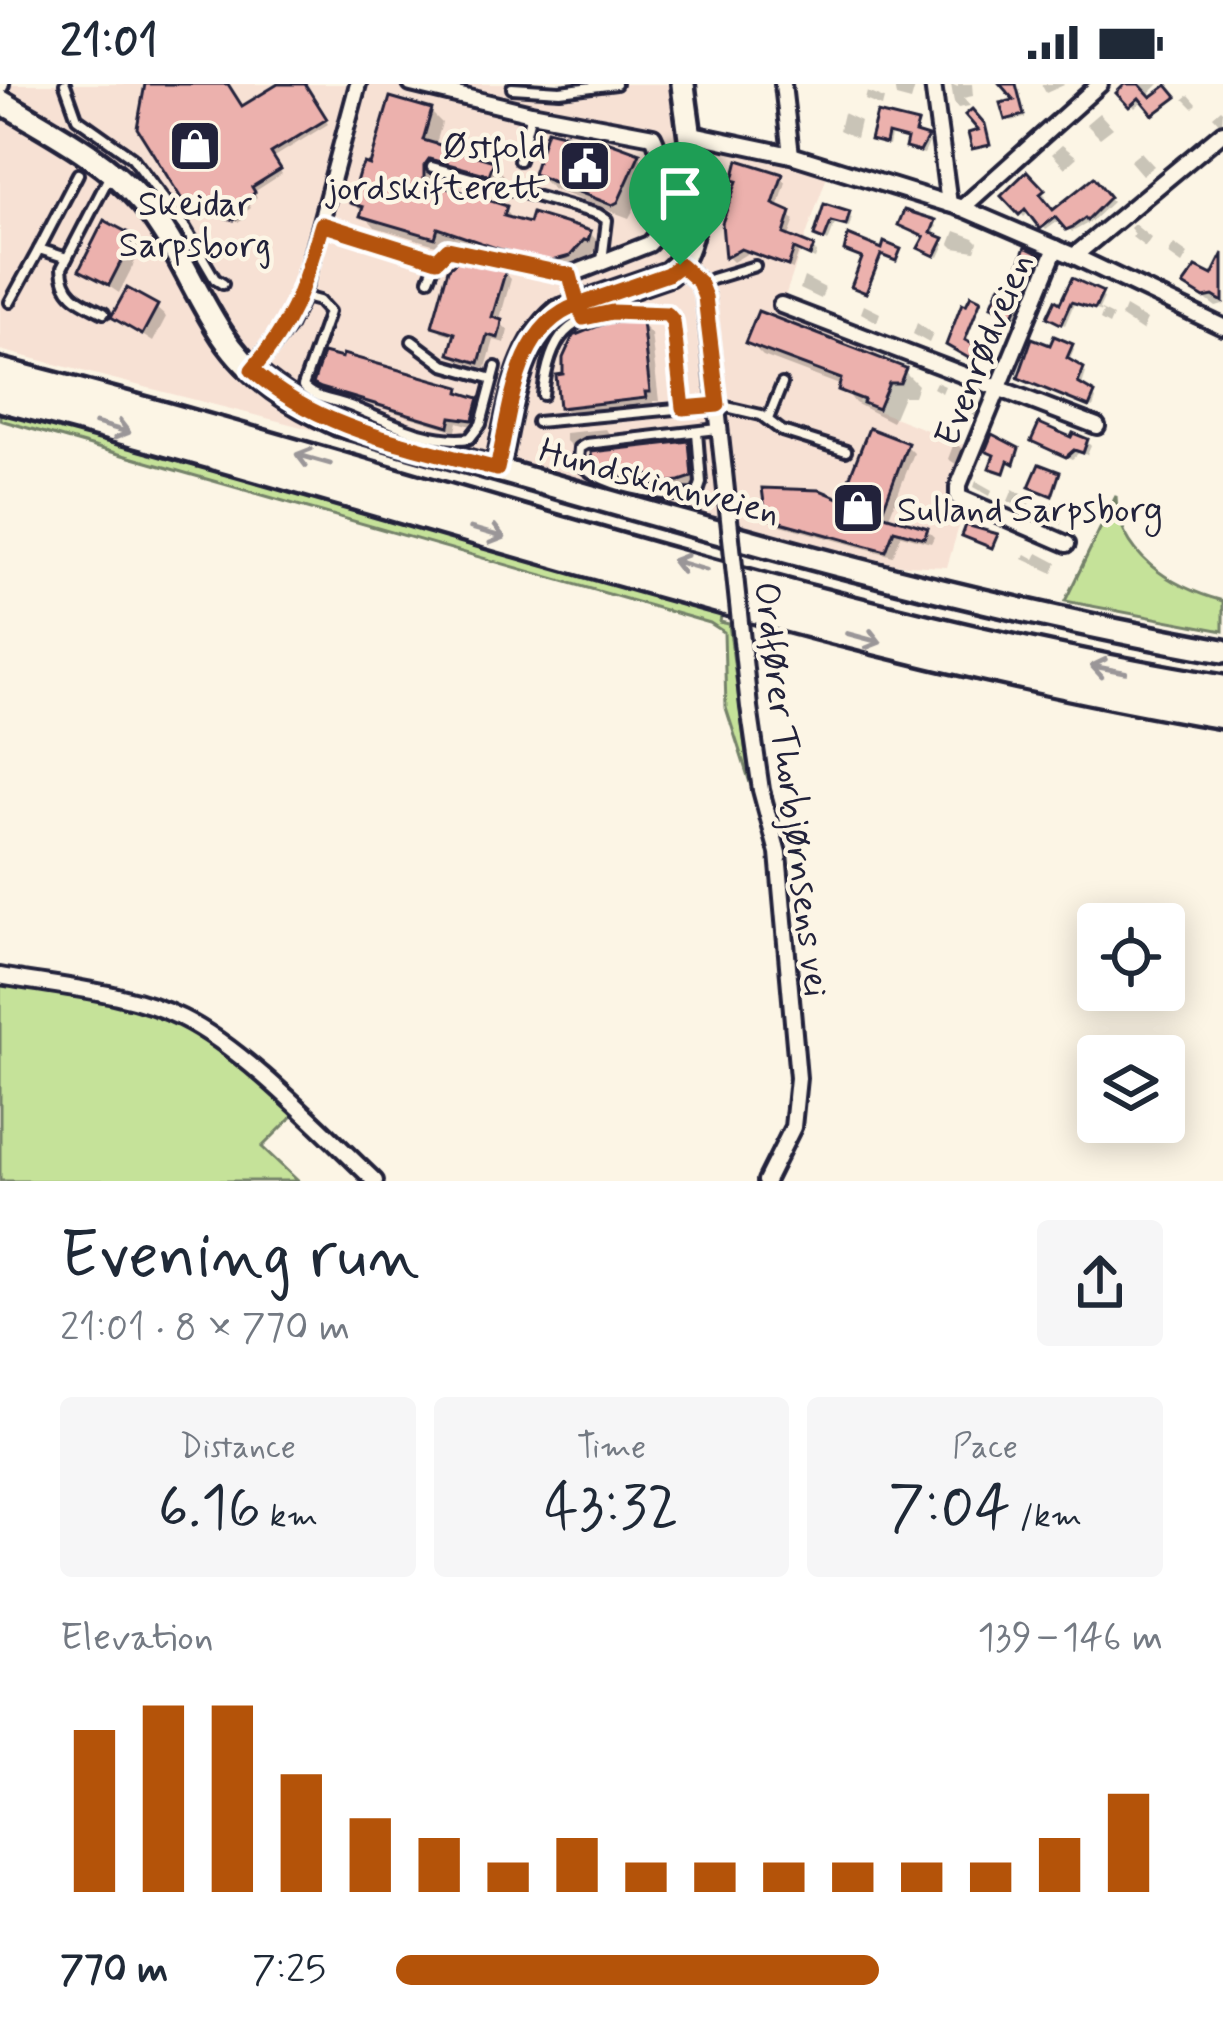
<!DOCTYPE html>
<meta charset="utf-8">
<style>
:root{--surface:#fff;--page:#f6f6f7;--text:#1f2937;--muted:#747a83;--accent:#b45309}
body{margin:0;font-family:Mynerve,sans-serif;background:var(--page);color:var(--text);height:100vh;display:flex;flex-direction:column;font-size:45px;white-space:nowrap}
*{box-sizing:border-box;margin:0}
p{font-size:39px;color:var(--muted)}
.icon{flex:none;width:66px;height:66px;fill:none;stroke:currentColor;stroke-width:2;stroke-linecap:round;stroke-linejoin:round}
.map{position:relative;height:1097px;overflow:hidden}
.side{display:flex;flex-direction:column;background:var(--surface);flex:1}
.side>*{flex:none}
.buttons{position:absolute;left:1077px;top:819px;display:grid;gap:24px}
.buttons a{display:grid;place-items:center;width:108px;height:108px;border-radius:12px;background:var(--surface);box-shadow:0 6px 30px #0003;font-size:60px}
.pin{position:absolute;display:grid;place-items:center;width:102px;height:102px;color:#fff;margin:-123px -51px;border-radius:50% 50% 50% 0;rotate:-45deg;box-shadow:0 0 12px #0007}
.pin .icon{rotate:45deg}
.round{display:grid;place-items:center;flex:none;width:126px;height:126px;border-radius:12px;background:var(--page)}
.head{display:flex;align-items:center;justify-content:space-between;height:204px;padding:0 60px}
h1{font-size:66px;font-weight:600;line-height:90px}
.metrics{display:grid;grid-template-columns:repeat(3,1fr);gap:18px;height:204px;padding:12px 60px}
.metrics div{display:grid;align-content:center;border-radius:12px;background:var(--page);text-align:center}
.metrics b{font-size:60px;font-weight:600}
.metrics small{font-size:33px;font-weight:400}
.metrics p{font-size:33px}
.chart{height:336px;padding:24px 60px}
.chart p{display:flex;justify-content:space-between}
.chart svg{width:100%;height:216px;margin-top:12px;stroke:var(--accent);stroke-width:6}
ul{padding:0 60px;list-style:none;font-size:39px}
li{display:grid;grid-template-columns:192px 144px 1fr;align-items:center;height:90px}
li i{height:30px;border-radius:15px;background:var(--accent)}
.status{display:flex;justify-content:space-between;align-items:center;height:84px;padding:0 60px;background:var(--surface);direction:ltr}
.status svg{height:33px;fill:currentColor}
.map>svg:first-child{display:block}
.built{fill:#f7e1d4}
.green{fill:#c5e299;stroke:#74826a;stroke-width:3}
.shadow{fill:#0003}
.building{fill:#ecb1ad;stroke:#22223b;stroke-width:3}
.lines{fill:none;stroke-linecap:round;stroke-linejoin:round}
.lane-casing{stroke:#22223b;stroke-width:16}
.street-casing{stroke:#22223b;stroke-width:22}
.secondary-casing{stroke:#22223b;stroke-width:30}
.highway-casing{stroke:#22223b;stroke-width:36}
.lane{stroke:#fcf5e5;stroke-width:8}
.street{stroke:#fcf5e5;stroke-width:14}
.secondary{stroke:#fcf5e5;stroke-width:21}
.highway{stroke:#fcf5e5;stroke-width:27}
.street-bridge-casing{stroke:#22223b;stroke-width:22;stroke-linecap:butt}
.street-bridge{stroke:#fcf5e5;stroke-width:14}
.oneway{stroke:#9a9698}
.route-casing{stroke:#fff;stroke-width:24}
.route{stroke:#b45309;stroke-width:15}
.labels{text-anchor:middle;stroke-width:9;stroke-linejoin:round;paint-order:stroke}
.poi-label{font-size:36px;fill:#22223b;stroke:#fcf5e5;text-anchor:end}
.street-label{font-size:36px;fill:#22223b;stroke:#fcf5e5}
</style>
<div class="status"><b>21:01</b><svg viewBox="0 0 49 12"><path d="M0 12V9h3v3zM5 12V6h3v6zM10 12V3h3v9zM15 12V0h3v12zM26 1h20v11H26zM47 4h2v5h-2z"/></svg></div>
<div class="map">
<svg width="1223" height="1097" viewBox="0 0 1223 1097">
<rect width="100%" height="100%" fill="#fcf5e5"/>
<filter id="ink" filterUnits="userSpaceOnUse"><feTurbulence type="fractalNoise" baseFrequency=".00833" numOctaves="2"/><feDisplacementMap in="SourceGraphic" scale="24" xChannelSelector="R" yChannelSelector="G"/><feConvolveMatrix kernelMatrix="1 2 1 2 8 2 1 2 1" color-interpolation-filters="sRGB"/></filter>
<g filter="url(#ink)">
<path class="built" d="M0,0H683L688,48L830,83L782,221L883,260L858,319L965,361L947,414L964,425L947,483L827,477L0,266Z"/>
<g class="green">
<path d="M0,326L722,528L720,538L729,540L747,678L760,730L726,624L724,548L710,539L0,336Z"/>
<path d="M1116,412C1118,471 1171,503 1223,517V547L1065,517Z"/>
<path d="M0,892L140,919L182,934L299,1026L262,1063L298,1097H0Z"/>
</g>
<g class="shadow">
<path d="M148,0H227L242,25L283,0H304L328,40L273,74L282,90L254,108L257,113L248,119L251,124L242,130L245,135L239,138L193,125L188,120Z"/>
<path d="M894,0H916L911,17L896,13Z"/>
<path d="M951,0L958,3V0H972L973,12L963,14L970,22L958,24L954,19Z"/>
<path d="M1006,0H1013L1020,9L1025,34L1011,37L1007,34L1019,17Z"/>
<path d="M1041,0H1063L1064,1L1046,9Z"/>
<path d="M1130,0H1159L1135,24L1120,9Z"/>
<path d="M867,8L884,15L882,23L865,16Z"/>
<path d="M1189,11L1197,20L1193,24L1184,15Z"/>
<path d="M1221,25L1223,27L1222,42L1213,32Z"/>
<path d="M431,28L442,39L435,63L492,79L504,91L501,100L441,85L434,94V103L505,125L516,139L590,149L601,161L599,167L596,166L585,180L561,188L515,178L449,154L446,164L375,143L353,118L372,84Z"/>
<path d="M843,29L860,37L856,54L839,46Z"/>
<path d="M1099,29L1113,44L1100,54L1086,40Z"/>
<path d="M879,32L916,42L917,53L929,59L924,70L911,67L910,56L891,52L889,62L877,59L874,55Z"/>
<path d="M1062,61L1077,73L1065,84L1052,70Z"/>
<path d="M1141,68L1154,82L1142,91L1130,77Z"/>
<path d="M638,72L654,87L629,134L552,105L536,89Z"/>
<path d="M781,92L786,98L778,125L795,136L788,155L812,164L817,169L815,175L799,168L793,185L748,169L733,178L728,173L725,139L740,98Z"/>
<path d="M1027,92L1046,112L1042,115L1053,130L1094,97L1112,118L1092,137L1072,148L1061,135L1046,146L1030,127L1024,133L1005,112Z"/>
<path d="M826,123L852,134L849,144L835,140L828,158L817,152Z"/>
<path d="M934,139L937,142L933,153L945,160L939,173L924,167Z"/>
<path d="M1134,140L1151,154L1145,163L1132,153L1135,150L1130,144Z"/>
<path d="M955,147L974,154L978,158L975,167L954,164L950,160Z"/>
<path d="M133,154L142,164L119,209L83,185Z"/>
<path d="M1174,160L1188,170L1182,180L1168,170Z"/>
<path d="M900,168L898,177L883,171L868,208L856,204L866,174Z"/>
<path d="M1039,174L1043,178L1018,233L999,225L995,221Z"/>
<path d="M1223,176V221L1216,223L1187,201L1213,195Z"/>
<path d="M505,189L511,195L499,238L508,246L505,259L494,256L486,284L459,276L452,269L457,252L442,248L435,241Z"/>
<path d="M804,193L825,204L821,215L800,205Z"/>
<path d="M1073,198L1104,214L1099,225L1113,232L1109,241L1100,236L1103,228L1074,220L1065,241L1054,236Z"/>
<path d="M980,219L966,260L978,267L975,275L952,263Z"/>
<path d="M864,221L880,229L877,238L861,229Z"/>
<path d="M1125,223L1147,236L1142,247L1121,233Z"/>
<path d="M156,224L166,233L153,258L115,233Z"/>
<path d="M917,239L933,250L929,259L913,250Z"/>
<path d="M641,240L651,250L659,317H653L654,323L572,333L562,323Z"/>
<path d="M749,258L904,287L918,301L914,312H903L892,338L855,319L842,302L763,272Z"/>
<path d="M1071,262L1074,266L1069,278L1086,289L1081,304L1096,315L1093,324L1025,296L1052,265Z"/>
<path d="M936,298L945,302L942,309L933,304Z"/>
<path d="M316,299L458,305L485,324L478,344L458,338L456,347L323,306Z"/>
<path d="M966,311L981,319L976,333L961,325Z"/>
<path d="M606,345L613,356L572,363L565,356V349Z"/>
<path d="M1073,357L1087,358L1091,362L1087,371L1080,368L1072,375L1039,360Z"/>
<path d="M954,359L966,367L959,382L948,375Z"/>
<path d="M688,360L698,370L701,402L670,408L660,399L634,402L616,395L595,377Z"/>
<path d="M907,362L914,369L888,435L927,446L934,453L931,459L901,451L893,472L777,440L769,433L843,419Z"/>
<path d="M976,397L992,406L990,412L974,403Z"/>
<path d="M1013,405L1031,415L1026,427L1008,417Z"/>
<path d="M1052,418L1062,424L1061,440L1046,431Z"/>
<path d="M1038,469L1057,479L1053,489L1023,475L1026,470L1035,475Z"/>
</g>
<g class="building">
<path d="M145,0H228L242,22L278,0H305L327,35L271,69L281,85L252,103L255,108L240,125L243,130L234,136L186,122L137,44Z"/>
<path d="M1000,0H1016L1024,31L1005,36L1000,19L1014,16Z"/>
<path d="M1125,0H1139L1151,13L1167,1L1177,13L1153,31L1139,14L1129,23L1116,9Z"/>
<path d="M390,13L432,25L423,56L494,77L489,91L429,75L424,82V96L507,122L504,132L529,139L532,129L591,147L588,157L584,156L570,172L548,178L500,168L505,167L438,144L435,154L360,132L363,123L350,119L359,88L364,79L370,81Z"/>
<path d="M972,25L985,40L990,61L972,65L968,49L978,46L965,31Z"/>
<path d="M877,29L918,39L915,49L928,53L920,68L905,64L907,55L888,50L886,60L870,56Z"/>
<path d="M547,46L598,59L599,54L640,69L618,118L612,121L533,90Z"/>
<path d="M738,76L783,90L773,120L791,128L784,150L814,162L810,172L794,165L788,182L741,165L725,174L722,139L737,97L733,96Z"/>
<path d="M1027,87L1045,106L1040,110L1053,126L1094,93L1110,113L1087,136L1085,134L1073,143L1066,146L1055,133L1040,145L1025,125L1019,131L1001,112Z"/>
<path d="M824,120L850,128L846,142L831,138L824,156L814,152Z"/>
<path d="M904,126L936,136L931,149L944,154L935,172L918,164L924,153L898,141Z"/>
<path d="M104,136L134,152L109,201L79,186Z"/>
<path d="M848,151L882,165L884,158L901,165L896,177L881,171L866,209L851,203L862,174L844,167Z"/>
<path d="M1025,163L1041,171L1013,231L991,222L1000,201L1004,202L1007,195L1012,197Z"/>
<path d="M1223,169V218L1213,212L1204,214L1183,201L1196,183L1212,191Z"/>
<path d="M458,176L506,186L492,233L502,236L501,243L498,254L487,251L479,279L449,270L455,249L432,242L448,185Z"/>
<path d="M1072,194L1103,208L1095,225L1071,218L1061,240L1047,233L1055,216L1060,219Z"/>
<path d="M127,204L158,221L142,251L111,233Z"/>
<path d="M971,211L981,216L965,256L978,263L972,276L946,261L962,219L966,221Z"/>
<path d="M758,227L906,284L900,299H889L878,325L863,319L864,316L838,306L841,295L745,259Z"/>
<path d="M642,237L650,308H645L646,314L559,324L556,291L563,290V274L573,252L608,238Z"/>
<path d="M1054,252L1073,260L1067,274L1084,284L1078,299L1095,309L1089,323L1018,294L1032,254L1050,261Z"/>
<path d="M323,269L342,274L343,270L460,303L459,308L479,314L473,336L451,333L449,342L321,304L313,300Z"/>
<path d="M1039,339L1071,353L1073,349L1088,355L1083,369L1074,366L1066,373L1031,357Z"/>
<path d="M869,344L908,359L881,430L928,444L924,454L894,446L886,467L766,434L762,404L820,406L841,415Z"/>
<path d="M992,350L1019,364L1014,380L1008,377L1004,389L989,384L994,371L985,367Z"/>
<path d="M689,357L692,393L680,397L656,400L648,390L622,393L592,379L591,368Z"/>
<path d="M1039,380L1060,388L1052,412L1029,403Z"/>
<path d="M966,441L998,450L992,464L962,452Z"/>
</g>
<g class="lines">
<g class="lane-casing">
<g id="lane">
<path d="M65,0L77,34L132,73L184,142L215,195L223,200"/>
<path d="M512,4L560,7L616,0"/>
<path d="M519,76L531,29"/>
<path d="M432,83L598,130L607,136L602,177"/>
<path d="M322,141L437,175"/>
<path d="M39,165L78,90"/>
<path d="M429,195L437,175L448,165L570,191L578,219"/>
<path d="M712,195L755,182"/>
<path d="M301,212L319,217L329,228L303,302C314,315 332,315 347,321C385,335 428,360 470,354L481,340L496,283"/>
<path d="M10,218L39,165L67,174"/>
<path d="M104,229C82,218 63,212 62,184L109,93"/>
<path d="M412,257L444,281L493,295"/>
<path d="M543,311C549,254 567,229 628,228C645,228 660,224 673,237L683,324"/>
<path d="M768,335L782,300"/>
<path d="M537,338L718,321L761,331L782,347L846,367"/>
<path d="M697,348L701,399L697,411C665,413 596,403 578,376L579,364L586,360L718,345"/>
</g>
</g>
<g class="street-casing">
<g id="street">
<path d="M411,0L531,29L653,52C666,78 673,138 649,160L570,191"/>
<path d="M783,0L791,71"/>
<path d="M933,0L949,120"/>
<path d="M0,2L1,0"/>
<path d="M688,49L791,71L962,124L1074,172L1223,243"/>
<path d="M962,124L1100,0"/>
<path d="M1056,164L958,403V413L1067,460"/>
<path d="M1074,172L1223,48"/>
<path d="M680,181L699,198L705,213L724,388"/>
<path d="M781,221L1097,342"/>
<path d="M252,286L287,242L301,212L358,0"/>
<path d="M749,623L761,706L778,769L798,994L793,1043L766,1097"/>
<path d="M0,892C59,903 128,907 182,934C245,965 323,1048 375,1097"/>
</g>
</g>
<g class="secondary-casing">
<g id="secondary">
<path d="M0,17C50,47 103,73 142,118C176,158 194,209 223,252C251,294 293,320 338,340C630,423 923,514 1223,567"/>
<path d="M497,385C510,333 514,265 558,228L668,190C713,156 688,51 683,0"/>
</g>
</g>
<g class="highway-casing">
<g id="highway">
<path d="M0,289C408,393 807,538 1223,606"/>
<path d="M0,313C408,417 807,559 1223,630"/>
</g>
</g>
<use href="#lane" class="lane"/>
<use href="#street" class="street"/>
<use href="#secondary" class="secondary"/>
<use href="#highway" class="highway"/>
<g class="street-bridge-casing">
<path id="street-bridge" d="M724,388L749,623"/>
</g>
<use href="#street-bridge" class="street-bridge"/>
</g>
<defs><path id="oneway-shaft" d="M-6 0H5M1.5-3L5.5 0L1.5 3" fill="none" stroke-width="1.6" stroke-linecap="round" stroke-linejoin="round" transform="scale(3)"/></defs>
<g class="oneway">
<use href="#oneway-shaft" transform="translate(113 344) rotate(16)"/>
<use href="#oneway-shaft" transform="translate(313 375) rotate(-164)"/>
<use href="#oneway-shaft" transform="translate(488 449) rotate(16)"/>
<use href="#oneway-shaft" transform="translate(689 481) rotate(-164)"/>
<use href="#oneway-shaft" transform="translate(864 554) rotate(15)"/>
<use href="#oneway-shaft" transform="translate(1108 585) rotate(-169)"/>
</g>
</g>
<g class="lines" filter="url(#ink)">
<g class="route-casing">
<path id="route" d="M680,181L668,190L578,221L570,191L448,165L437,176L322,140C303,202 296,235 252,286C320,347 411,361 497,385C511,327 514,243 578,221L584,234L612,228L667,230L673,237L683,324L718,321L705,213L699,198L680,181"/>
</g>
<use href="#route" class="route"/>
</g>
<defs>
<g id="shop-square" transform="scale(2.7)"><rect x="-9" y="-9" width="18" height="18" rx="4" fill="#22223b" stroke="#fcf5e5"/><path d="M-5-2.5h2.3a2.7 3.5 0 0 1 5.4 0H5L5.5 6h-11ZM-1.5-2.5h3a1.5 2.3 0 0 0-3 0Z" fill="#fff"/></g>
<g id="civic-square" transform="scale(2.7)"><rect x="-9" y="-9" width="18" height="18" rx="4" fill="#22223b" stroke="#fcf5e5"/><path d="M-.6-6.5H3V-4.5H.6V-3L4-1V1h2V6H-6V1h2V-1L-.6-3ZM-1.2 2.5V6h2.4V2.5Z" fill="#fff"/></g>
</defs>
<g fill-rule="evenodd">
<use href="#shop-square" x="195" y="62"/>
<use href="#civic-square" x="585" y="82"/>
<use href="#shop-square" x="858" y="424"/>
</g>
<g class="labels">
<g class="poi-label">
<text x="546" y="74">Østfold<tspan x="546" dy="41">jordskifterett</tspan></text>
<text x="195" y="131" text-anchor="middle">Skeidar<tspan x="195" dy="41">Sarpsborg</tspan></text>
<text x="897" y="437" text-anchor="start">Sulland Sarpsborg</text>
</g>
<g class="street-label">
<text transform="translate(982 265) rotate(-68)" y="13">Evenrødveien</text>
<text transform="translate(660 396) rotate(15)" y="13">Hundskinnveien</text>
<text transform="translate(793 705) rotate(83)" y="13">Ordfører Thorbjørnsens vei</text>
</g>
</g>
</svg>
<div class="buttons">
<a><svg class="icon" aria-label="locate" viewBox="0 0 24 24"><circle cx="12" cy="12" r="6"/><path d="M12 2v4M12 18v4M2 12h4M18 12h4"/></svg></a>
<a><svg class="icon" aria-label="layers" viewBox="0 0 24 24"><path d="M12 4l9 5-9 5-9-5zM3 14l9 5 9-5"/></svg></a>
</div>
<div class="pin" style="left:680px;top:181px;background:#1e9e55"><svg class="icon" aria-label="arrive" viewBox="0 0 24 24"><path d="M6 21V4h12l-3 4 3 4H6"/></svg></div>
</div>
<section class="side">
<div class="head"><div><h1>Evening run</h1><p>21:01 · 8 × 770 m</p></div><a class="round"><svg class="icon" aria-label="share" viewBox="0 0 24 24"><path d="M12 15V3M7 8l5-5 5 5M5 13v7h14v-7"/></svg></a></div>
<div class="metrics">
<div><p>Distance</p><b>6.16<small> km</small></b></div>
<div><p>Time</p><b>43:32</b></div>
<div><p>Pace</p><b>7:04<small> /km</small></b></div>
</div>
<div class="chart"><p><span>Elevation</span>139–146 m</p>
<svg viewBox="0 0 160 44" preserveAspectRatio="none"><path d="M5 44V11M15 44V6M25 44V6M35 44V20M45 44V29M55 44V33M65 44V38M75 44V33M85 44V38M95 44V38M105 44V38M115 44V38M125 44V38M135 44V38M145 44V33M155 44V24"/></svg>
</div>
<ul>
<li><b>770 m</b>7:25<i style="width:63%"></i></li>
</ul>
</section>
